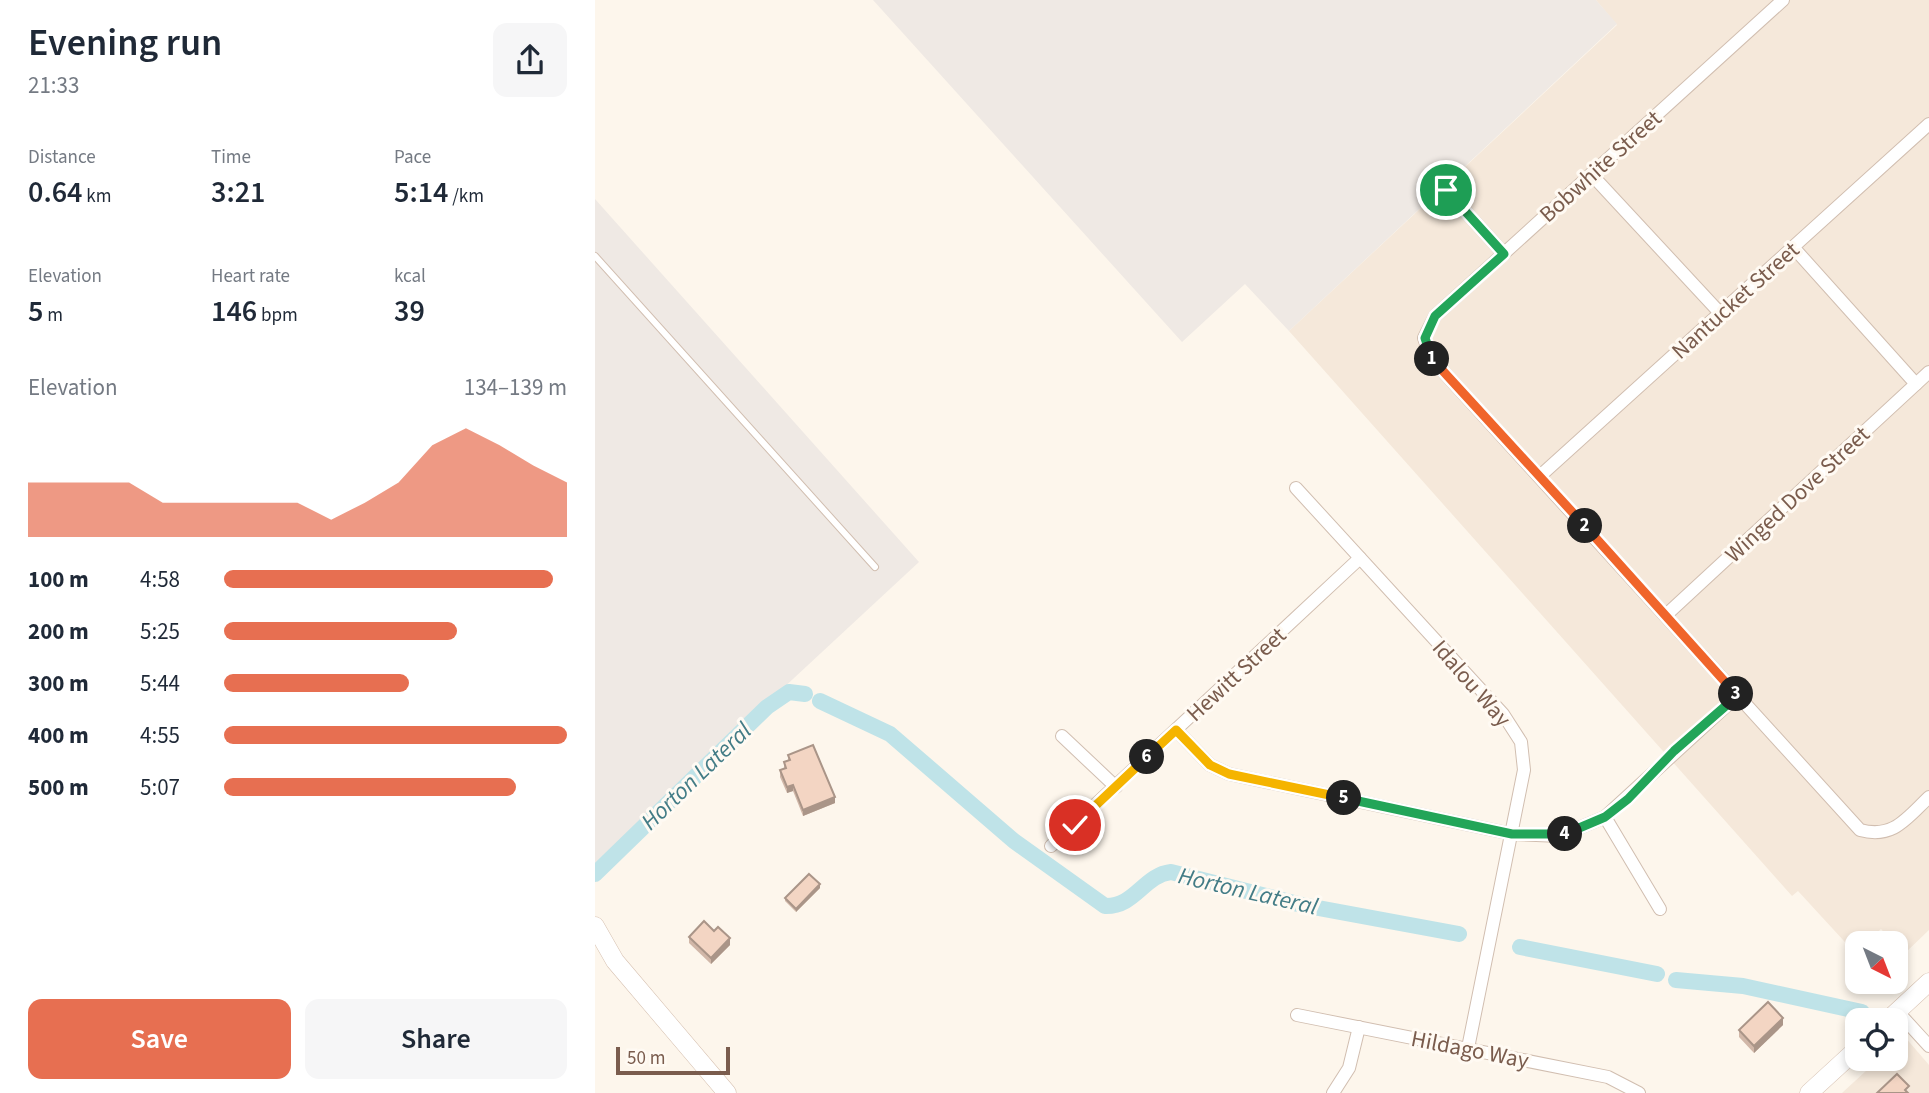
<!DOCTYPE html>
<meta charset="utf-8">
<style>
:root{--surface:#fff;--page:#f6f6f7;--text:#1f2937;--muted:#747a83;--accent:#e76f51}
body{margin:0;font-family:"Source Sans 3",sans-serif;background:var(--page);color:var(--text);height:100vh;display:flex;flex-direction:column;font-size:26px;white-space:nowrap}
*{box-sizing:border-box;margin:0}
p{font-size:23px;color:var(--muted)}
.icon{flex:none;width:38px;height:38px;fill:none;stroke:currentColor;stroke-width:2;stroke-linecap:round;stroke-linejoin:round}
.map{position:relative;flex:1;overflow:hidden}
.side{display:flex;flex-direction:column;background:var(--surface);width:595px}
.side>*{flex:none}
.needle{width:46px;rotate:138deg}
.controls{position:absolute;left:1250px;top:931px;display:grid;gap:14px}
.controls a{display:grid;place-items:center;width:63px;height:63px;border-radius:14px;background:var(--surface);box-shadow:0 4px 10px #0003;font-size:35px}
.scale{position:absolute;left:21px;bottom:18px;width:114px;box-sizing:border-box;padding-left:7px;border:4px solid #7a5c4d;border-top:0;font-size:19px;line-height:24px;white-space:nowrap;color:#7a5c4d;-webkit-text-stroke:5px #fffaf3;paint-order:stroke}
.pin{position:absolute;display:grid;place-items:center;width:60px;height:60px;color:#fff;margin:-30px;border:4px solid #fff;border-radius:50%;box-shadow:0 2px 7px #0007}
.km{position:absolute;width:35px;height:35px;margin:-18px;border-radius:50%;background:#222;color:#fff;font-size:19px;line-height:35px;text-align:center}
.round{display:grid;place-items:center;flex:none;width:74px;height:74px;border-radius:14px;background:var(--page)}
.overview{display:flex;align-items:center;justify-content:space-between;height:119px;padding:0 28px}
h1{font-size:38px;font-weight:600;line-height:52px}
.metrics{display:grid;grid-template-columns:repeat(3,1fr);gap:10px;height:119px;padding:7px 28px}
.metrics div{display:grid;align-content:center}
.metrics b{font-size:30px;font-weight:600}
.metrics small{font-size:19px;font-weight:400}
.metrics p{font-size:19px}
.chart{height:196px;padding:14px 28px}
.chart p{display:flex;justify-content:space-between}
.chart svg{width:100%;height:126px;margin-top:7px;fill:var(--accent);opacity:.7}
.cta{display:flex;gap:14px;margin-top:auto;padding:14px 28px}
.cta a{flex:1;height:80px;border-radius:14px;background:var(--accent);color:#fff;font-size:28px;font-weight:600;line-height:80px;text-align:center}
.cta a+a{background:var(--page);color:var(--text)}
ul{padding:0 28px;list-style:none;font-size:23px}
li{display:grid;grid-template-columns:112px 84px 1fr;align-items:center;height:52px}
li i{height:18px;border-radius:9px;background:var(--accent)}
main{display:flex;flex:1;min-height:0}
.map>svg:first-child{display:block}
.residential{fill:#f5e8da}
.industrial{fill:#efe9e4}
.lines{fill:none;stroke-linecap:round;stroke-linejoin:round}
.canal{stroke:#bfe3e8;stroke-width:16}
.lane-casing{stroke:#d1beb0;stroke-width:8}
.street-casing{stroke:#d1beb0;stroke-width:14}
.secondary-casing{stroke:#d6c0b0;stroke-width:19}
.lane{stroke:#fff;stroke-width:6}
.street{stroke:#fff;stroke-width:12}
.secondary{stroke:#fff;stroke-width:18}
.wall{fill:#d1b7a8}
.shaded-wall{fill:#aa9588}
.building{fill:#f3d5c3;stroke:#aa9588;stroke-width:2}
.split-1-casing{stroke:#fff;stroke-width:14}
.split-2-casing{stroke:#fff;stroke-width:14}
.split-3-casing{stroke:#fff;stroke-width:14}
.split-4-casing{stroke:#fff;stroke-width:14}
.split-5-casing{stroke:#fff;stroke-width:14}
.split-6-casing{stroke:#fff;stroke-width:14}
.split-7-casing{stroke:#fff;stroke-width:14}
.split-1{stroke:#22a559;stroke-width:9}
.split-2{stroke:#f0652b;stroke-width:9}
.split-3{stroke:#f0652b;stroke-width:9}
.split-4{stroke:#22a559;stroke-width:9}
.split-5{stroke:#22a559;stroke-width:9}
.split-6{stroke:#f5b400;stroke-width:9}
.split-7{stroke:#f5b400;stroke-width:9}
.labels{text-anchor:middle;stroke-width:6;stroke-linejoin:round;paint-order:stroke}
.street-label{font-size:23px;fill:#7a5c4d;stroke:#fffaf3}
.water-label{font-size:24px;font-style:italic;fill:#437c86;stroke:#fffaf3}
</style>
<main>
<section class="side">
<div class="overview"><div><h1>Evening run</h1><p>21:33</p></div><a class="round"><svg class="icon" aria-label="share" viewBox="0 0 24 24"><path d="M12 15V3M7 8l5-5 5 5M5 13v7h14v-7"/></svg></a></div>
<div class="metrics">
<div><p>Distance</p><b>0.64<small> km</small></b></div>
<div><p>Time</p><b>3:21</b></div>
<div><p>Pace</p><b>5:14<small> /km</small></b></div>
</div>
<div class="metrics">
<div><p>Elevation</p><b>5<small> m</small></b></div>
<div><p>Heart rate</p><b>146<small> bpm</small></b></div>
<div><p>kcal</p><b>39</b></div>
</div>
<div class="chart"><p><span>Elevation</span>134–139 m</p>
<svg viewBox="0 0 160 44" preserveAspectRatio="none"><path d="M0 44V25L10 25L20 25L30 25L40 32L50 32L60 32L70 32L80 32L90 38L100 32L110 25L120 12L130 6L140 12L150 19L160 25V44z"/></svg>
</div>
<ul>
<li><b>100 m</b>4:58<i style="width:96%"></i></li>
<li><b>200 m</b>5:25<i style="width:68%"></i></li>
<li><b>300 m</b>5:44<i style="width:54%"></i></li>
<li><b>400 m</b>4:55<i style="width:100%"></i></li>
<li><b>500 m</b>5:07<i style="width:85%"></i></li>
</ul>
<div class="cta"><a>Save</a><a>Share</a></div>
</section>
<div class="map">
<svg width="1334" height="1093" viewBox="0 0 1334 1093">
<rect width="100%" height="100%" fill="#fdf6ec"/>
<g class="residential">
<path d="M1001,0H1334V930L1309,954L1286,929L1271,943H1262L1260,953L1203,891L1197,896L694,331L1022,25Z"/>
<path d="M1309,1036L1334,1065V1093H1247L1284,1059H1300V1044Z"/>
</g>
<g class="industrial">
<path d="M278,0H1001L1022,24L694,331L650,284L587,342Z"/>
<path d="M0,199L324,562L0,863Z"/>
</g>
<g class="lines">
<g class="canal">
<path d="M225,701L295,734L419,841L510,906C540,907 549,875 576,872L707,905L864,934"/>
<path d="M0,874L172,707L194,692L210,694"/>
<path d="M925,947L1062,974"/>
<path d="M1081,980L1148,986L1267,1012"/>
</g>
<g class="lane-casing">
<path id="lane" d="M0,256L280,567"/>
</g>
<g class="street-casing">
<g id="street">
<path d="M1188,0L840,316L829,338L836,358L1265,830C1298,839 1311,819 1334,797"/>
<path d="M996,174L1125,313"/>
<path d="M851,190L909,254"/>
<path d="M1198,247L1321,384"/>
<path d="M945,476L1334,124"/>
<path d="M701,488L908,714L926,742L929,770L873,1048"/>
<path d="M1071,615L1334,372"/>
<path d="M581,730L615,765L634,774L917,834L965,836L1010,817L1142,696"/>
<path d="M467,736L521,787"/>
<path d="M1010,817L1065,909"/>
<path d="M456,846L765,558"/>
<path d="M1302,1011L1334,1046"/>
<path d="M702,1015L1013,1077L1044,1093"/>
<path d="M738,1093L754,1068L764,1027"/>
</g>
</g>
<g class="secondary-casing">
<g id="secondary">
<path d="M0,926L20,961L132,1093"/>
<path d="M1293,1020L1334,982"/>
<path d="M1214,1093L1262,1049"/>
</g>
</g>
<use href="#lane" class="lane"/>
<use href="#street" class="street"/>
<use href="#secondary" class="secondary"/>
</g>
<g class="wall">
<path d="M193,755L240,803L208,816L198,791L192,793L185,777V770L189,769V762L193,760Z"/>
<path d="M225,888L201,912L190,901V898Z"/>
<path d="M94,937L135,945L116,964L94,943Z"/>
<path d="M1188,1025L1159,1053L1144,1037V1030Z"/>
</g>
<g class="shaded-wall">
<path d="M198,785V791L192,793V787Z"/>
<path d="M240,797V803L208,816V810Z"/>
<path d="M225,884V888L201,912V909Z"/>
<path d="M135,938V945L116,964V958Z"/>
<path d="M1188,1018V1025L1159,1053V1046Z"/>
</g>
<g class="building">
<path d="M218,745L240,797L208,810L198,785L192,787L185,770L191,768L189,762L195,760L193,755Z"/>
<path d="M214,874L225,884L201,909L190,898Z"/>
<path d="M109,921L119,931L123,927L135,938L116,958L94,937Z"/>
<path d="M1173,1002L1188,1018L1159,1046L1144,1030Z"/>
<path d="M1302,1074L1314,1086L1310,1090L1313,1093H1282Z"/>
</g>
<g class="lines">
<g class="split-1-casing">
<path id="split-1" d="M837,359L830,338L840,316L909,254L851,190"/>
</g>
<g class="split-2-casing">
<path id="split-2" d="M837,359L990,526"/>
</g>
<g class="split-3-casing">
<path id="split-3" d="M990,526L1141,694"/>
</g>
<g class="split-4-casing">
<path id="split-4" d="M970,834L1010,817L1033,799L1079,751L1142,696L1141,694"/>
</g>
<g class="split-5-casing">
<path id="split-5" d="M749,798L917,834H970"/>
</g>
<g class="split-6-casing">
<path id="split-6" d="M552,757L581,730L615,765L634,774L749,798"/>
</g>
<g class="split-7-casing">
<path id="split-7" d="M480,825L552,757"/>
</g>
<use href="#split-1" class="split-1"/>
<use href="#split-2" class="split-2"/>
<use href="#split-3" class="split-3"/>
<use href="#split-4" class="split-4"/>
<use href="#split-5" class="split-5"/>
<use href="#split-6" class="split-6"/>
<use href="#split-7" class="split-7"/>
</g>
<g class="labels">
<g class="street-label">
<text transform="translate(1005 166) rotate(-42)" y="8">Bobwhite Street</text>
<text transform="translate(1140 300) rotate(-42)" y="8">Nantucket Street</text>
<text transform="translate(1202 494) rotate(-43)" y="8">Winged Dove Street</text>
<text transform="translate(641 674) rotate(-43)" y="8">Hewitt Street</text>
<text transform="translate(877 683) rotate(49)" y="8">Idalou Way</text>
<text transform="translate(875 1049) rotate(11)" y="8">Hildago Way</text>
</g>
<g class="water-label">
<text transform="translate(101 776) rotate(-44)" y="8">Horton Lateral</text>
<text transform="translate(653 891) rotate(13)" y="8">Horton Lateral</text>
</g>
</g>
</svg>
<div class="controls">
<a><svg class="needle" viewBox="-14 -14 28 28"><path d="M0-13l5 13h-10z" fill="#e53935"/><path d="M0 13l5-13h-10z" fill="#747a83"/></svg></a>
<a><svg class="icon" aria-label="locate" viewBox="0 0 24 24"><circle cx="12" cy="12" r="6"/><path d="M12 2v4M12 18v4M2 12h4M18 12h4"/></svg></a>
</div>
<div class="scale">50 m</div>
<div class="pin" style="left:851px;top:190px;background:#1e9e55"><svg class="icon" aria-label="arrive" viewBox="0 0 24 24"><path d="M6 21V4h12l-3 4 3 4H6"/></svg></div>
<div class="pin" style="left:480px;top:825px;background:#d93025"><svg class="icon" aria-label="check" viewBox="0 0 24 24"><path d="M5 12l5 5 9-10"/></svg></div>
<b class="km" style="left:837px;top:359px">1</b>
<b class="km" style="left:990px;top:526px">2</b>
<b class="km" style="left:1141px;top:694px">3</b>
<b class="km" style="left:970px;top:834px">4</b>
<b class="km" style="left:749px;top:798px">5</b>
<b class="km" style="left:552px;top:757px">6</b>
</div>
</main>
